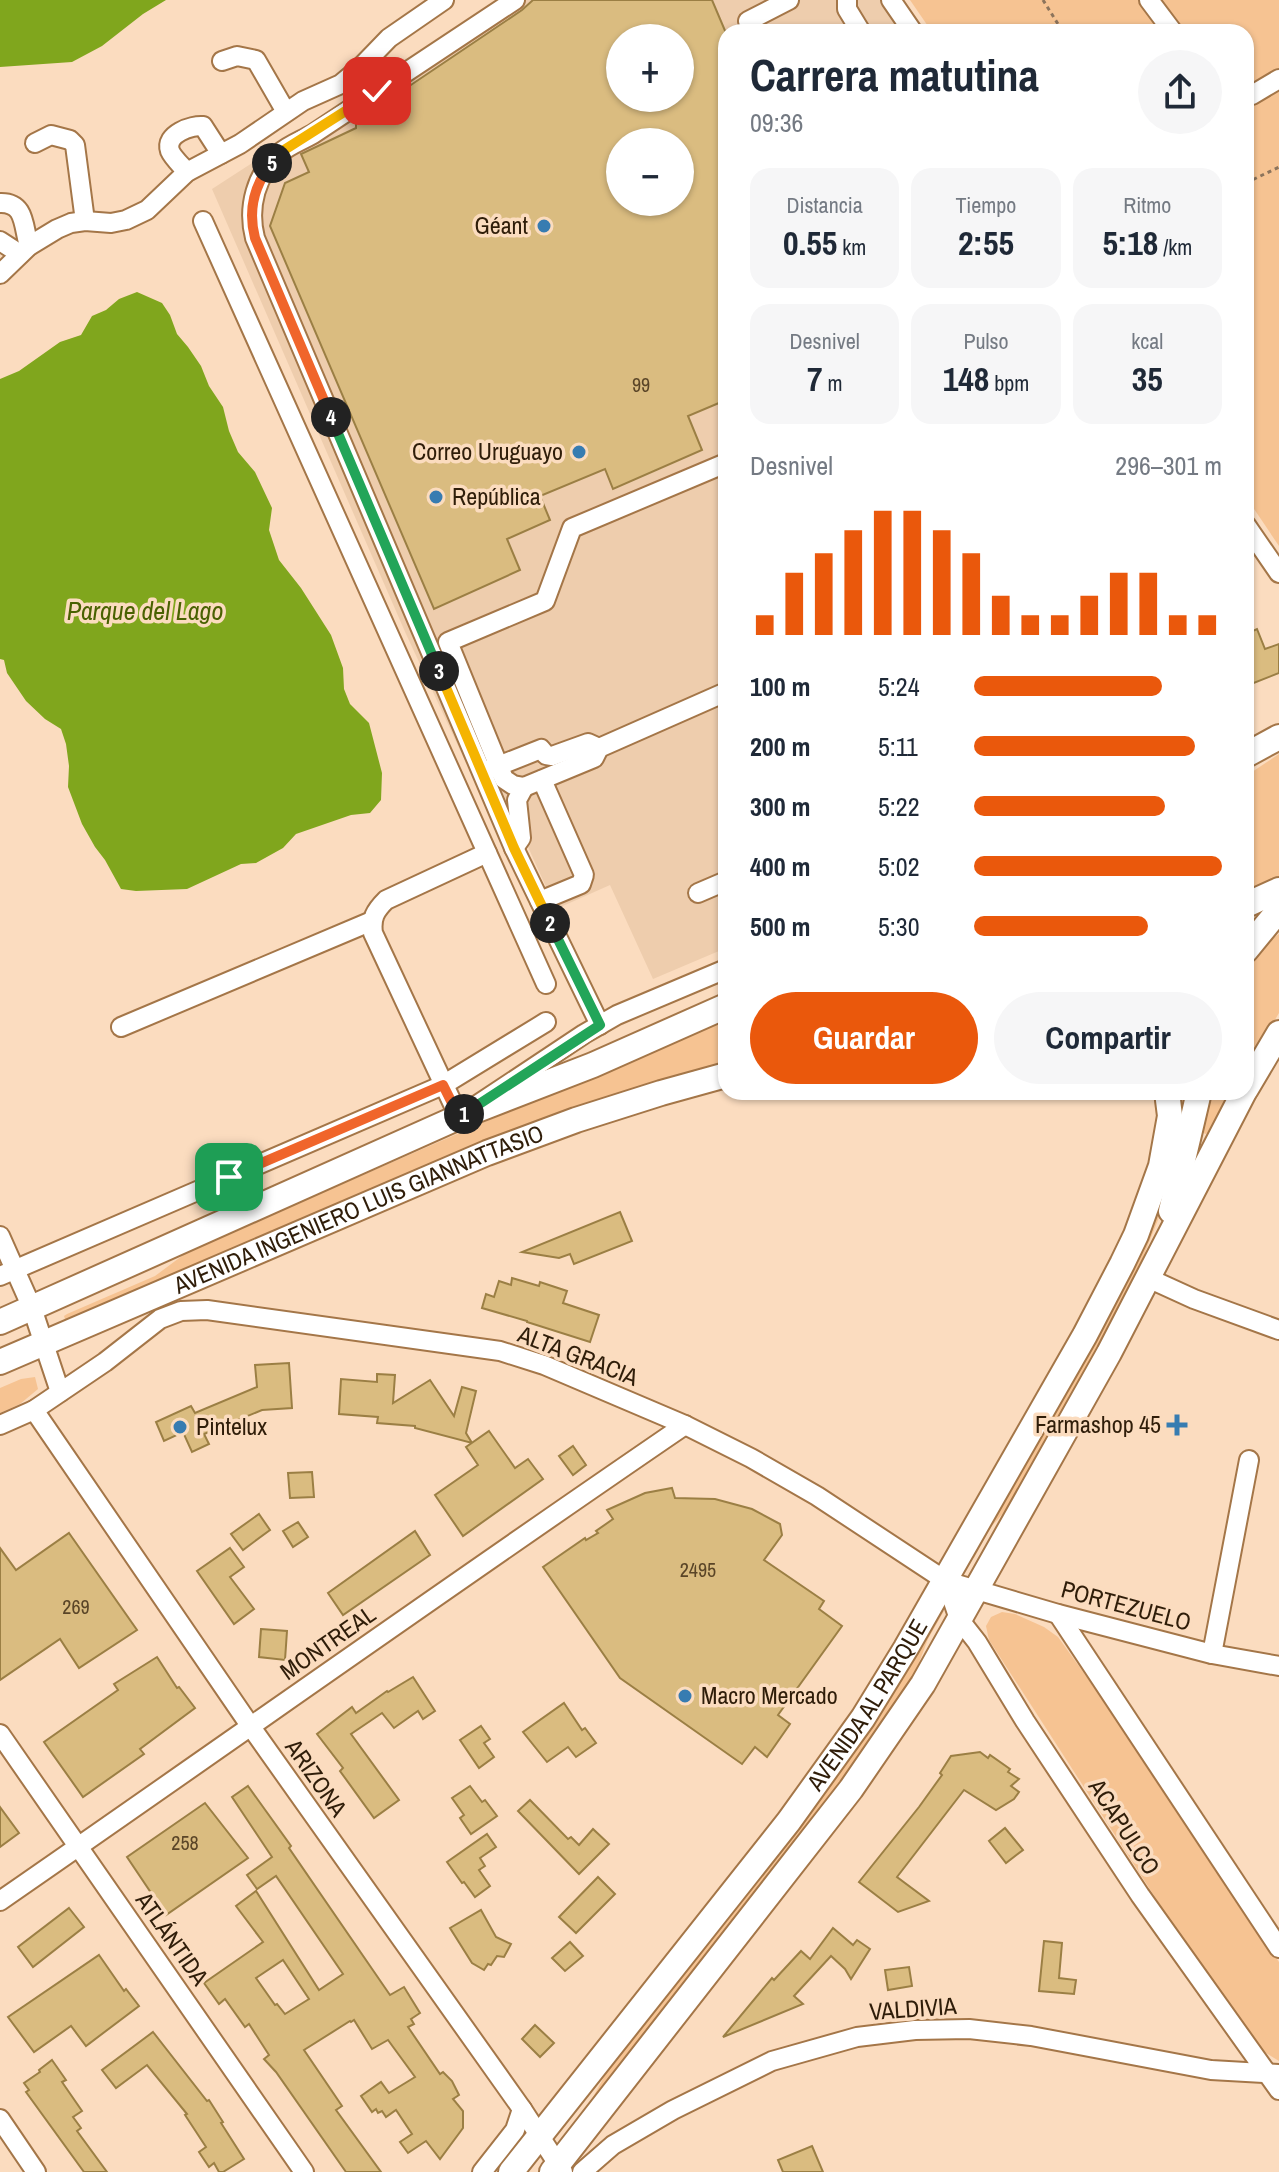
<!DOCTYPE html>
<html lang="es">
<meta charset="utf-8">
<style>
:root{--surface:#fff;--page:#f6f6f7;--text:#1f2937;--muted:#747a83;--accent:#ea580c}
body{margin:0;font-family:"Archivo Narrow",sans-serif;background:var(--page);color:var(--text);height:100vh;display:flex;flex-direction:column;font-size:30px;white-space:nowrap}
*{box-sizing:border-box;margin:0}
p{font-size:26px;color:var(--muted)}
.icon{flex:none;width:44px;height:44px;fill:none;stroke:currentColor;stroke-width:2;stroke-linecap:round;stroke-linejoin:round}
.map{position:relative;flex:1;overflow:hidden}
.side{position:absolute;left:718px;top:24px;width:536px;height:1076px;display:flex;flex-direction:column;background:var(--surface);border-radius:24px;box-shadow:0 2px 6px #0004}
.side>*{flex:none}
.fabs{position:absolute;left:606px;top:24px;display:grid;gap:16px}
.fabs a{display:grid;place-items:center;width:88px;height:88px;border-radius:50%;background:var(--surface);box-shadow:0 2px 6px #0004;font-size:40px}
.pin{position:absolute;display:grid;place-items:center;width:68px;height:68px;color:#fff;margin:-34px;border-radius:16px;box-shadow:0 4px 12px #0006}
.km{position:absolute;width:40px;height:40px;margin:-20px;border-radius:50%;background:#222;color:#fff;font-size:22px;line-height:40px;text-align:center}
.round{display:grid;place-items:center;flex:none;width:84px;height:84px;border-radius:42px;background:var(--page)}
.summary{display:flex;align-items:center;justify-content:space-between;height:136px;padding:0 32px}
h1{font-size:44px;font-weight:700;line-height:60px}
.figures{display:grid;grid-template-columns:repeat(3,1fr);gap:12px;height:136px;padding:8px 32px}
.figures div{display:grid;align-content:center;border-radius:20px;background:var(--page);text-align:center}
.figures b{font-size:34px;font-weight:700}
.figures small{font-size:22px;font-weight:400}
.figures p{font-size:22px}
.chart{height:224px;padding:16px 32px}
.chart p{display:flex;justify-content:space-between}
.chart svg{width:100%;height:144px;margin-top:8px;stroke:var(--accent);stroke-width:6}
.action{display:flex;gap:16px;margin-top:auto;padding:16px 32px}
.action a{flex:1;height:92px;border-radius:48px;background:var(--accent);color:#fff;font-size:32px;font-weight:700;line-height:92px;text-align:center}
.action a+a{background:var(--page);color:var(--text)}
ul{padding:0 32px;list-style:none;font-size:26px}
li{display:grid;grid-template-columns:128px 96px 1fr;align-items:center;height:60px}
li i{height:20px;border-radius:10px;background:var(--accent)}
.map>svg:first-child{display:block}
.built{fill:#eecdad;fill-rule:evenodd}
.green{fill:#f6c392}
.water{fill:#80a61d}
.building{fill:#dabc80;stroke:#9b7f44;stroke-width:2;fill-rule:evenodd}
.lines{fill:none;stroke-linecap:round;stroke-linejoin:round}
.minor-casing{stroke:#a47648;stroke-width:22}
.major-casing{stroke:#a47648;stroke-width:28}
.path{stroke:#8c745c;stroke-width:3;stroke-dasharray:4 4;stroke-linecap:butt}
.minor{stroke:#fff;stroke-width:18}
.major{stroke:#fff;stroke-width:24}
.split-1-casing{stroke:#fff;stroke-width:16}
.split-2-casing{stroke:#fff;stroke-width:16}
.split-3-casing{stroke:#fff;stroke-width:16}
.split-4-casing{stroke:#fff;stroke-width:16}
.split-5-casing{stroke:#fff;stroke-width:16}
.split-6-casing{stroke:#fff;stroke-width:16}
.split-1{stroke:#f0652b;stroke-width:10}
.split-2{stroke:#22a559;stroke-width:10}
.split-3{stroke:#f5b400;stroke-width:10}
.split-4{stroke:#22a559;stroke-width:10}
.split-5{stroke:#f0652b;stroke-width:10}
.split-6{stroke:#f5b400;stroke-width:10}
.poi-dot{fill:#377cb1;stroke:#fbdcbf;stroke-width:3}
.labels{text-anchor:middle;stroke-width:7;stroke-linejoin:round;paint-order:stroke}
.number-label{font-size:20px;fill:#5a4527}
.poi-label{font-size:24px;fill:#2f1d09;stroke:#fbdcbf;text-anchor:end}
.street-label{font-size:24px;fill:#2f1d09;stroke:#fbdcbf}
.water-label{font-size:26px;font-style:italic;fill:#496101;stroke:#fbdcbf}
</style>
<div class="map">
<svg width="1279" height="2172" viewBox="0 0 1279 2172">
<rect width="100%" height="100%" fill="#fbdcbf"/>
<path class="built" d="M504,0H882L903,32H726V948L653,979L610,885L556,909L510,807L482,769L466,763L406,634L212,189ZM620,38H680V98H620ZM620,142H680V202H620Z"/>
<g class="green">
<path d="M910,0H1279V546L1246,497V32H932Z"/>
<path d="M1279,754V877L1246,894V776Z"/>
<path d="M1279,934V1013L1246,1068V971L1258,953L1270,940Z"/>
<path d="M726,1017V1064L591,1104L430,1164L67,1321L65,1319L64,1316L67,1314L155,1276L190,1250Z"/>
<path d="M1179,1092H1190L1170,1180L1158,1220L1135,1277L1101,1346L1013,1502L991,1527L974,1558H971L1179,1123Z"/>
<path d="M1209,1092H1233L1209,1133L1205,1134L1202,1131Z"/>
<path d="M35,1377L38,1389L20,1404L0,1413V1388L21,1379Z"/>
<path d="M941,1610L944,1611L928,1639L912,1681L846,1780L571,2130L570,2128L591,2101L611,2064Z"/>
<path d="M1002,1612L1015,1614L1044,1627L1058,1637L1104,1701L1279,1962V2061L1263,2051L1193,1956L989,1640L986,1626L991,1617Z"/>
</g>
<g class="water">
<path d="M0,0H166L143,14L102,46L72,62L0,67Z"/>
<path d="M137,292L162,303L170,315L177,334L188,347L201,366L209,386L223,407L229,431L238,452L255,472L272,508L269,530L279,560L301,588L331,635L343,668L344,689L350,704L369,723L382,773L381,800L370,813L351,815L296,834L283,848L256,863L241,864L187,889L136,891L121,889L105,860L95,847L82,824L68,787L69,766L66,744L61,729L45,719L26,701L7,673L4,660L0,659V379L19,371L60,342L81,335L92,316L106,310L119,299Z"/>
</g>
<g class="building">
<path d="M533,0H712L726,33V400L688,416L702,450L613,489L605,469L540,496L550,520L507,539L520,570L434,609L270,226L285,183L309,172L301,154L356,128V122L522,10ZM620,38H680V98H620ZM620,142H680V202H620Z"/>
<path d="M1257,629L1265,649L1279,644V673L1246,686V634Z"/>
<path d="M620,1212L632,1241L574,1264L570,1254L559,1258L522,1252Z"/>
<path d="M512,1278L539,1286L540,1282L567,1291L563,1303L599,1315L590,1342L527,1322V1321L482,1308L486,1294L494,1297L499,1281L511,1285Z"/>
<path d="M289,1363L292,1408L262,1410L204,1434L209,1444L192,1452L183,1432L164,1441L156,1422L191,1406L195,1413L257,1387L255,1365Z"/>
<path d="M377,1374L395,1375L393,1403L430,1380L454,1416L462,1387L476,1391L466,1433L472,1443L415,1428V1426L377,1423L378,1417L339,1414L341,1379L377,1382Z"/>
<path d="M489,1431L515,1468L528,1459L543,1479L463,1536L435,1495L478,1465L466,1447Z"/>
<path d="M573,1446L586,1465L573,1475L559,1456Z"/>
<path d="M312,1472L314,1497L290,1498L288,1473Z"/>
<path d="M672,1488L675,1498L715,1499L752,1509L780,1524L782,1535L764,1560L824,1601L819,1609L842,1626L778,1715L790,1724L767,1757L755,1747L742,1764L620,1678L543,1567L585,1538L586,1540L598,1533L596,1531L613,1519L607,1510L645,1493Z"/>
<path d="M259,1514L270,1530L243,1550L231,1534Z"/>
<path d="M298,1522L308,1537L293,1547L283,1531Z"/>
<path d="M415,1531L430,1555L343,1615L328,1593Z"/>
<path d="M69,1533L137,1630L79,1668L60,1639L0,1680V1548L16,1570Z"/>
<path d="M230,1548L244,1567L230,1577L254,1609L234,1624L197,1571Z"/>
<path d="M261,1629L287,1631L285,1660L259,1657Z"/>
<path d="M157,1657L177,1688L179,1687L195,1708L140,1749L144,1754L83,1797L44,1742L118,1690L114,1684Z"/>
<path d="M413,1677L435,1711L423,1719L418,1711L394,1728L382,1713L351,1734L399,1800L374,1818L340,1771L343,1768L317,1734L352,1707L356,1713L387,1691L388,1692Z"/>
<path d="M564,1703L582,1730L585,1728L596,1743L576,1757L568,1747L547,1762L523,1732Z"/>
<path d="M481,1726L490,1739L484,1743L494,1757L479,1768L460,1740Z"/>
<path d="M980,1752L988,1758L990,1755L1010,1769L1008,1772L1019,1779L1011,1786L1019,1792L1014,1799L996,1810L964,1790L897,1877L929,1901L898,1912L859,1882L919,1807L942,1775L940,1773L951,1756Z"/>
<path d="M248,1786L291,1846L289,1848L390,1995L404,1987L420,2013L411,2019L414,2024L408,2027L440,2074L443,2072L452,2081L459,2095L453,2099L463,2111V2128L440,2159L426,2141L408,2153L400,2142L412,2134L396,2110L386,2117L382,2111L378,2113L376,2109L372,2112L361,2096L381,2082L389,2093L415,2077L388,2040L372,2049L354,2020L351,2022L350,2021L304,2050L342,2106L336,2110L381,2172H346L276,2072L264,2059L269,2055L249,2024L245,2027L225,1999L219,2004L204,1983L263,1942L236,1906L256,1891L319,1990L343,1974L276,1876L257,1889L247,1875L272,1857L232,1797ZM283,1960L309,1999L285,2014L277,2004L275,2005L256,1978Z"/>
<path d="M470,1786L482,1802L485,1800L497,1816L471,1834L460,1818L464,1815L452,1798Z"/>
<path d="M530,1800L568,1839L571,1837L579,1845L593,1829L609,1844L579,1874L518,1811Z"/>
<path d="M205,1803L248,1858L166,1915L127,1857Z"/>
<path d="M0,1807L19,1833L0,1847Z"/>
<path d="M1005,1828L1023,1850L1006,1863L989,1841Z"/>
<path d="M487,1834L496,1847L480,1858L485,1866L479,1870L490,1886L475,1897L464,1882L462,1883L447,1862Z"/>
<path d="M598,1877L615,1894L576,1933L559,1917Z"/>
<path d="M69,1908L84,1927L33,1967L18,1947Z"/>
<path d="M481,1910L496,1937L511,1944L504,1957L497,1956L491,1965L488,1964L484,1970L472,1963L450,1928Z"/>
<path d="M833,1928L853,1945L857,1940L870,1949L851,1979L845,1969L831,1956L794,1996L803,2004L723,2037L772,1978L774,1980L801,1951L810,1959Z"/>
<path d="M1044,1941L1062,1943L1059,1978L1076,1980L1074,1994L1039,1991Z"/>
<path d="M570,1942L583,1956L565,1971L552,1958Z"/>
<path d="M99,1955L124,1991L126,1989L139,2006L86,2046L71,2026L34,2052L8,2017Z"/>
<path d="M909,1967L912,1986L888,1990L885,1970Z"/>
<path d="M535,2025L554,2043L540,2057L522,2039Z"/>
<path d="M153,2032L207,2101L209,2100L223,2122L221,2123L244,2159L223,2172H219L214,2163L209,2167L199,2152L206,2147L185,2115L187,2114L147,2065L116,2088L102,2070Z"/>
<path d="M52,2060L66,2080L62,2082L82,2111L73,2117L81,2128L77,2131L107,2172H84L26,2092L29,2090L24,2083L40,2072L39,2070Z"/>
<path d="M812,2146L823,2172H783L778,2160Z"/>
</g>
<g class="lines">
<g class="minor-casing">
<g id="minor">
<path d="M515,0L313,134C303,140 289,145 280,153C256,174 247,207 255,238L514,848L600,1025"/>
<path d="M847,0V9L861,32"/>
<path d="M891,0L913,32"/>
<path d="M1149,0L1173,32"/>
<path d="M752,32L748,21L789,0"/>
<path d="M222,61L237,56L256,60L286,112"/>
<path d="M1246,96L1252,95L1279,79"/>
<path d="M35,143L51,135L70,140L75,145L85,221"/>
<path d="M187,172C182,166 173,158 170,151C164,134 192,125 203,126L221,154"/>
<path d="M0,203C26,202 23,227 29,246"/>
<path d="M203,221L546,984"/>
<path d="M0,241L20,254"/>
<path d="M0,274L29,246L57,229L71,223L85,221L111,223L126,220L147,210L187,172L240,144L303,101L341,84L360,68L389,38L444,0"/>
<path d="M726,463L572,528L545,601L448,642L504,779L513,785L524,787L594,758L599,748L726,692"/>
<path d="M1246,525L1279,573"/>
<path d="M488,770L541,749L546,755L552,756L588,743L599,748"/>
<path d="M514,848L521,838L517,800L524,787"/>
<path d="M487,853L386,900C375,911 371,918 373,933L459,1117L584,1034L617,1015L726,969"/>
<path d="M698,893L726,881"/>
<path d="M540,901L581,884L584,875L542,780"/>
<path d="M121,1027L372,921"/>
<path d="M0,1236L32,1308L60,1392"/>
<path d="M0,1276L443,1085L546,1022"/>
<path d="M1148,1278L1194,1299L1279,1330"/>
<path d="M34,1410L251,1727L522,2109L563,2172"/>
<path d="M0,1425L34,1410L105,1362L160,1319L181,1311L207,1310L500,1351L544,1365L685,1425L751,1458L817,1496L946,1581L1058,1614L1212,1654L1279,1666"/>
<path d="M946,1581L959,1619L977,1642L1025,1721L1140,1895L1279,2090"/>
<path d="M1058,1614L1279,1948"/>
<path d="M1212,1654L1249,1460"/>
<path d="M0,1734L304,2172"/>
<path d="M0,1901C228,1743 455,1582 685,1425"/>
<path d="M0,2119L36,2172"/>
<path d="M482,2172L515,2130L522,2109"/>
<path d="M582,2172L613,2145L673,2110L772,2061L857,2037L915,2030L969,2029L1031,2036L1211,2070L1279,2074"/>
</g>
</g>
<g class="major-casing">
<g id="major">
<path d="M1246,755L1279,737"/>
<path d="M1246,905L1279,890"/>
<path d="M1246,950L1279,910"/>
<path d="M1246,1089L1279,1033"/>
<path d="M1171,1211L1199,1092"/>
<path d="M0,1322L459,1117L593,1065L726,1006"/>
<path id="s1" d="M0,1362L487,1153L576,1120L661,1093L726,1075"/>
<path id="s2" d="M511,2172L789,1821L863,1718L906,1648L1085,1335L1122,1264L1136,1235L1161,1166L1170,1116L1167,1092"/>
<path d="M552,2172L851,1789L923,1684L1109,1353L1244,1092"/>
</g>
</g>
<g class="path">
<path d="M1043,0L1063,32"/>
<path d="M1246,183L1279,167"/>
</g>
<use href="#minor" class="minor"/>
<use href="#major" class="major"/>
</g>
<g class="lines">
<g class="split-1-casing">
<path id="split-1" d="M229,1177L443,1085L459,1117L464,1114"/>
</g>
<g class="split-2-casing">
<path id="split-2" d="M464,1114L600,1025L550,923"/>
</g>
<g class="split-3-casing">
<path id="split-3" d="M439,671L514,848L550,923"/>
</g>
<g class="split-4-casing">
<path id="split-4" d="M331,417L439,671"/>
</g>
<g class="split-5-casing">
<path id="split-5" d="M272,163C254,185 248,211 255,238L331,417"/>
</g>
<g class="split-6-casing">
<path id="split-6" d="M272,163L281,152L377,91"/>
</g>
<use href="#split-1" class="split-1"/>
<use href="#split-2" class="split-2"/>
<use href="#split-3" class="split-3"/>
<use href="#split-4" class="split-4"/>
<use href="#split-5" class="split-5"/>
<use href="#split-6" class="split-6"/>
</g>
<g class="poi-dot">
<circle cx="544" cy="226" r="8"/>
<circle cx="579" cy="452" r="8"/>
<circle cx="436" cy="497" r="8"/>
<path d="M1173 1413h8v8h8v8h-8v8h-8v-8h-8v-8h8z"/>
<circle cx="180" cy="1427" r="8"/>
<circle cx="685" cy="1696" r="8"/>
</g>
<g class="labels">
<g class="number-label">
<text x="641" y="392">99</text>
<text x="698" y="1577">2495</text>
<text x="76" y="1614">269</text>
<text x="185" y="1850">258</text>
</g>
<g class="poi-label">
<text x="528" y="234">Géant</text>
<text x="563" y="460">Correo Uruguayo</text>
<text x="452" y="505" text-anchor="start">República</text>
<text x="1161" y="1433">Farmashop 45</text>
<text x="196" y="1435" text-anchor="start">Pintelux</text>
<text x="701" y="1704" text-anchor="start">Macro Mercado</text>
</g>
<g class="street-label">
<text dy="8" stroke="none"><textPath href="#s1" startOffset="390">AVENIDA INGENIERO LUIS GIANNATTASIO</textPath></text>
<text transform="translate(578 1356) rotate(21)" y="8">ALTA GRACIA</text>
<text transform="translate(1126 1606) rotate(15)" y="8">PORTEZUELO</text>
<text transform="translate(328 1643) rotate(-35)" y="8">MONTREAL</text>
<text dy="8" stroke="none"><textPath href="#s2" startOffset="588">AVENIDA AL PARQUE</textPath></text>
<text transform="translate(316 1778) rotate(55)" y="8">ARIZONA</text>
<text transform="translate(1124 1827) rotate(57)" y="8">ACAPULCO</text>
<text transform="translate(172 1939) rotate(55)" y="8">ATLÁNTIDA</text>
<text transform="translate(913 2009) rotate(-4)" y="8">VALDIVIA</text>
</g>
<g class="water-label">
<text x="145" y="620">Parque del Lago</text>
</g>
</g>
</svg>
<div class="fabs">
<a>+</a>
<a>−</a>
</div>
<div class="pin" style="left:229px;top:1177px;background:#1e9e55"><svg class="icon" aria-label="arrive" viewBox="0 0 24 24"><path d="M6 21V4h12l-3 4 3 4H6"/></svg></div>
<div class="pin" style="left:377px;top:91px;background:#d93025"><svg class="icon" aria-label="check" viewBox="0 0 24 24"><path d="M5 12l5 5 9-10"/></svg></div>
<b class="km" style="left:464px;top:1114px">1</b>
<b class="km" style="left:550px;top:923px">2</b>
<b class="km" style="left:439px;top:671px">3</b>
<b class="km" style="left:331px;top:417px">4</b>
<b class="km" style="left:272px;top:163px">5</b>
<section class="side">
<div class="summary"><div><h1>Carrera matutina</h1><p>09:36</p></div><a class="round"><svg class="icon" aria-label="share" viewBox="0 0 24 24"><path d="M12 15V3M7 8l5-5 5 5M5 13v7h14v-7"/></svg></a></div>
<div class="figures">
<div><p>Distancia</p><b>0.55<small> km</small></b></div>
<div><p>Tiempo</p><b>2:55</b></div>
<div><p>Ritmo</p><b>5:18<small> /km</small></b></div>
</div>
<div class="figures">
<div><p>Desnivel</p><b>7<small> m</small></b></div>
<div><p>Pulso</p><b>148<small> bpm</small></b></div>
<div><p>kcal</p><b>35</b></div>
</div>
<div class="chart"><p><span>Desnivel</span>296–301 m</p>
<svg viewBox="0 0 160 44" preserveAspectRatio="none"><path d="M5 44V38M15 44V25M25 44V19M35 44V12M45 44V6M55 44V6M65 44V12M75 44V19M85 44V32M95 44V38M105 44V38M115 44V32M125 44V25M135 44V25M145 44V38M155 44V38"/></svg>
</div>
<ul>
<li><b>100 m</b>5:24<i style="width:76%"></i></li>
<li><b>200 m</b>5:11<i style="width:89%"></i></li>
<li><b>300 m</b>5:22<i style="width:77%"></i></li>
<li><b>400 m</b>5:02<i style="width:100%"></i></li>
<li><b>500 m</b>5:30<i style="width:70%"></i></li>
</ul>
<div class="action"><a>Guardar</a><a>Compartir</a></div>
</section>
</div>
